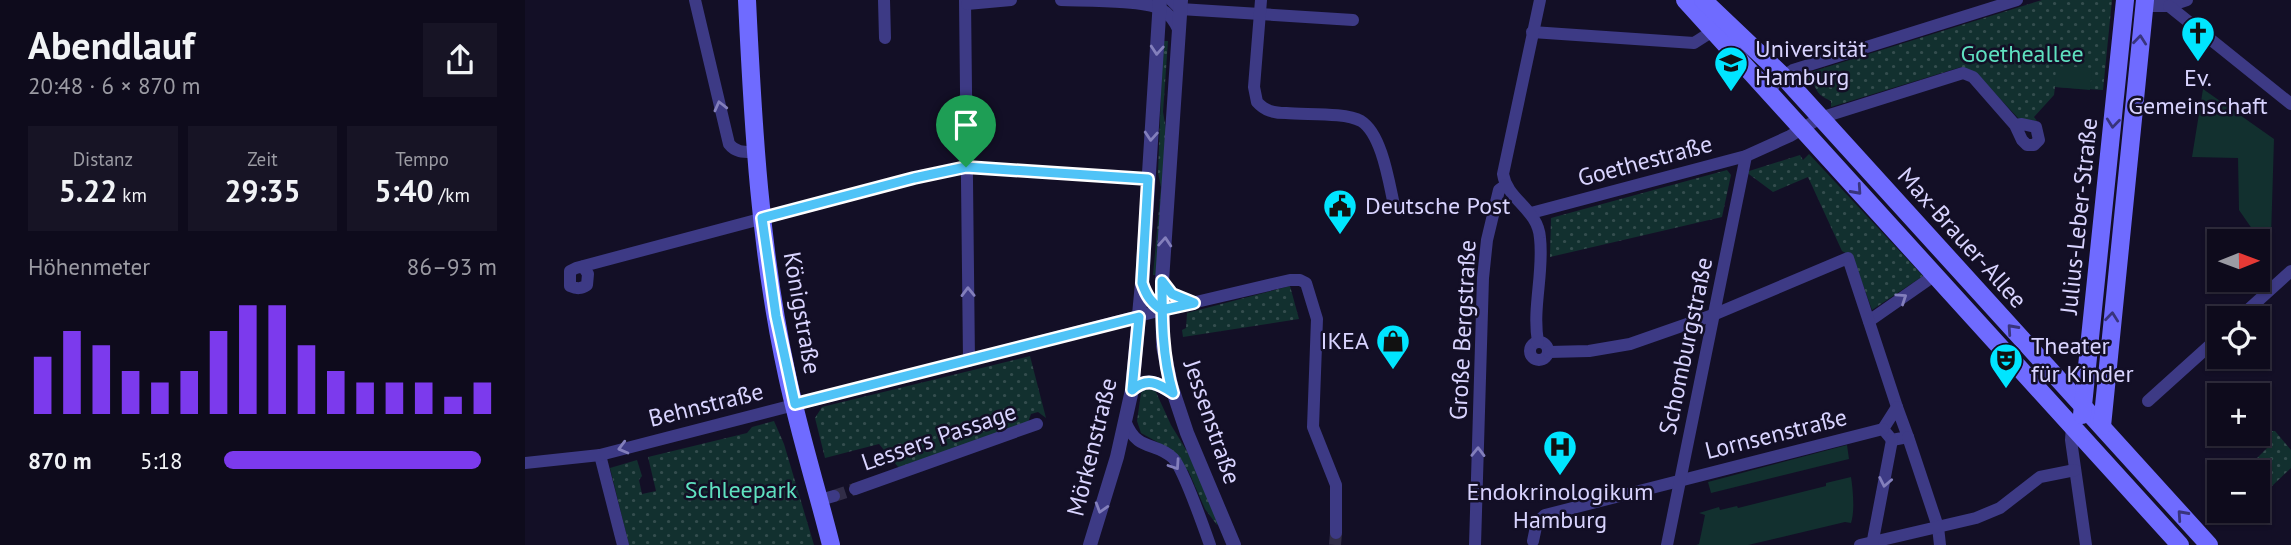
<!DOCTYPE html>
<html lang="de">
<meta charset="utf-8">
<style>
:root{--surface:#0e0b1c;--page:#171425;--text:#f1f3f6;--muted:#9b9ba3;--line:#2e2b3b;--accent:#7c3aed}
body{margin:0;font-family:"PT Sans",sans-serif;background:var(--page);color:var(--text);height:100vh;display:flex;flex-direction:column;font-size:26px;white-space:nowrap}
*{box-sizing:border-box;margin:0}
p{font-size:23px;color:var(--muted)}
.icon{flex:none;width:38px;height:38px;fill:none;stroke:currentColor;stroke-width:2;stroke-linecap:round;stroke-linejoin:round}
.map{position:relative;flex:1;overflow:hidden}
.sheet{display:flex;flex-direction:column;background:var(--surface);width:525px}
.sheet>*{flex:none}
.needle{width:46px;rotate:89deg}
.fabs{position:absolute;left:1682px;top:229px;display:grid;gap:14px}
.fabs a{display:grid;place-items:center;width:63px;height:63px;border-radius:0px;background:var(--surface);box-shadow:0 2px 5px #0004,0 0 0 2px var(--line);font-size:35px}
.pin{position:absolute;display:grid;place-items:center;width:60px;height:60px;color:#fff;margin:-72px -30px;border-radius:50% 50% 50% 0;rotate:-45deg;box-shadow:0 0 7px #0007}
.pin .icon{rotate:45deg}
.round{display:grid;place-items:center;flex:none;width:74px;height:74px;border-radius:0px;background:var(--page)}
.headline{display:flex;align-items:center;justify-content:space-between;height:119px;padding:0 28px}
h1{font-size:38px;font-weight:700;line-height:52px}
.stats{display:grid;grid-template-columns:repeat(3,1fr);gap:10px;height:119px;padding:7px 28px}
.stats div{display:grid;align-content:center;border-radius:0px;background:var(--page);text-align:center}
.stats b{font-size:30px;font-weight:700}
.stats small{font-size:19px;font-weight:400}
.stats p{font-size:19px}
.chart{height:196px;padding:14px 28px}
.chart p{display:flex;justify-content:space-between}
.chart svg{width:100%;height:126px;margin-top:7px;stroke:var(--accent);stroke-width:6}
ul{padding:0 28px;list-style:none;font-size:23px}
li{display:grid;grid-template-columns:112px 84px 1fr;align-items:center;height:52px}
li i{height:18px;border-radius:9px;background:var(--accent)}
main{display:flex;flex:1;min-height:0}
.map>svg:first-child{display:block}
.grass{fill:url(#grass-dots)}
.garden{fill:#12302f}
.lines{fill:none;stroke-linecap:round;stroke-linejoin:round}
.minor-tunnel{stroke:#312d47;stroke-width:12;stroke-dasharray:12 6;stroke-linecap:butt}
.minor{stroke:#3d3a85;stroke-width:12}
.tertiary{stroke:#3d3a85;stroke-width:14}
.secondary{stroke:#6f6bff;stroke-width:18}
.oneway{stroke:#38347d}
.oneway2{stroke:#837fbc}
.route-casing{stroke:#fff;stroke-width:14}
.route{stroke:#4fc3f7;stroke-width:9}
.labels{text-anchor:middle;stroke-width:5;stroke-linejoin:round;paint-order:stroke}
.poi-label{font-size:24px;fill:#d9d4ff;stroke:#130f26;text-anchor:start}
.park-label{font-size:24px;fill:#5fe0c0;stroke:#130f26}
.street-label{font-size:24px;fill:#d9d4ff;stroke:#130f26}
</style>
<main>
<section class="sheet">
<div class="headline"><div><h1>Abendlauf</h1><p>20:48 · 6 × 870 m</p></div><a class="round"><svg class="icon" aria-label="share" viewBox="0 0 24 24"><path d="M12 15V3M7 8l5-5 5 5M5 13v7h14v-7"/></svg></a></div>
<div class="stats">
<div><p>Distanz</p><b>5.22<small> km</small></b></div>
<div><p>Zeit</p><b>29:35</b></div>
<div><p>Tempo</p><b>5:40<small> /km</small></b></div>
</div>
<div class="chart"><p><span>Höhenmeter</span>86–93 m</p>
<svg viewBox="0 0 160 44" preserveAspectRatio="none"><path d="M5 44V24M15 44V15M25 44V20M35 44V29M45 44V33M55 44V29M65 44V15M75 44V6M85 44V6M95 44V20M105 44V29M115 44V33M125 44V33M135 44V33M145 44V38M155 44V33"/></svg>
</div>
<ul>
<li><b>870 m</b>5:18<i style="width:94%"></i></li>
</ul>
</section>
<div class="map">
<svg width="1766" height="545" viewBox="0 0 1766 545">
<defs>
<pattern id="grass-dots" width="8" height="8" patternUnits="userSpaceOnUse" patternTransform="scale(1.75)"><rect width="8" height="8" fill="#12302f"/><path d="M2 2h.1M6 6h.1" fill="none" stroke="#344d4e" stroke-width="1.8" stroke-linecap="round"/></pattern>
</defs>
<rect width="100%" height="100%" fill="#130f26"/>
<g class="grass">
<path d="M1517,0H1587L1578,90L1530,87L1529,95L1509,117L1512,121L1494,119L1450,72L1436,67L1306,107V101C1294,95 1294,95 1288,83H1283L1280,80L1281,75L1289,71Z"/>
<path d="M638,41H643L638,112L642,135L633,275H628L636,187L633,173Z"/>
<path d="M1284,154L1398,276L1347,310L1328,257L1317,251L1283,177L1248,192L1221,172L1275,155L1278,160Z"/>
<path d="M1202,170L1206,175L1197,217L1025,257L1026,218Z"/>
<path d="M765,286L774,319L658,337L657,330L661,328L662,313Z"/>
<path d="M505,356L521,418L513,412L506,414L502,425L374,468L354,444L300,458L290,418L297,407Z"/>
<path d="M623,387L630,390L646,425L671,466L694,523L692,525L680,509L663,470L659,471L634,443L616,433L612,421L616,393Z"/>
<path d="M249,421L259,444L289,545H104L85,468L112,460L117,476L114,480L117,494L131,491L123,457L222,433L227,427Z"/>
<path d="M1737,426L1742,431H1750L1766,450V468L1747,486L1727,463L1742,448L1732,434Z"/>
</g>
<g class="garden">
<path d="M1531,66L1567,68L1565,90L1530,87Z"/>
<path d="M1678,89L1749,139L1746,238L1739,246L1714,210L1713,158L1667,157Z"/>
<path d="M1322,445L1324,459L1186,493L1183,482Z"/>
<path d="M1326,477C1328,490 1330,511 1326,523L1320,522L1223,545H1171L1174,544L1180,515L1174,513L1194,507L1195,510L1212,506L1213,508L1301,486V483Z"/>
</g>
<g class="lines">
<g class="minor-tunnel">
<path d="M309,496L330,489"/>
<path d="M810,545L811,533"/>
</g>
<g class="minor">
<path d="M170,0L204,144C211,153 220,152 230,152"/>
<path d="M359,0L360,38"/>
<path d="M440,0L444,361"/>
<path d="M536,0C560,1 617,0 636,9C645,14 650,22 654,31"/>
<path d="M646,0L655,9L828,20"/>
<path d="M736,0L729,87L732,102C740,111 749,113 761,113C780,115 820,112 836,121C857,134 864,183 869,205"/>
<path d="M442,4L486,0"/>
<path d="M1619,6H1644L1662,0"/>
<path d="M1644,6L1766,104"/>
<path d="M1007,32L1169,43L1194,27"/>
<path d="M1246,93L1250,82L1268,70L1492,0"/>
<path d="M1006,213L1221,156L1265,136L1295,118L1438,73L1448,77L1490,125L1497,140L1502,145H1509L1514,140L1511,127L1497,124L1490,125"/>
<path d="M58,266L63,274L62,285C56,289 52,289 45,286V271L51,268L389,178L441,167L623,179"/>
<path d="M637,281L647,294L668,303"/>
<path d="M1714,318L1766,271"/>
<path d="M1344,321L1410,275"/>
<circle cx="1014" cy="351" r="9"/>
<path d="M1013,342C1007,308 1019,273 1015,238C1013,209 982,200 978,174L1015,0"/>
<path d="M1024,352L1064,351L1105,344L1188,315L1323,258L1372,407"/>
<path d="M1623,401L1694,337"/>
<path d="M1372,407L1383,437L1367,440L1358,429Z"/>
<path d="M601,423C613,452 630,441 648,458C658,468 679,528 685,545"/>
<path d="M1547,426L1546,440L1561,545"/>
<path d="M1383,437L1413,527L1415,545"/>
<path d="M75,455L98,545"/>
<path d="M0,463L75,455L637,310L765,280H775L781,283L792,319L788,427L811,485V533"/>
<path d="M330,489L512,424"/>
<path d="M295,500L309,496"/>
<path d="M1008,541L1012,522L1020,515L1358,429"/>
<path d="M950,545L958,278L962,240L974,190L981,185"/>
<path d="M1142,545L1221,156"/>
<path d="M1335,545L1451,518L1475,508L1515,477L1550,470"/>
<path d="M1347,545L1367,440"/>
</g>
<g class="tertiary">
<path d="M656,0L637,281L638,346L646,385L662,433L709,545"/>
<path d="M607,390C622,377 633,383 648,393"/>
<path d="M565,545L592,457L607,390L617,283L635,0"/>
</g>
<g class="secondary">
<path d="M222,0C228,126 235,252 262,375C274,432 292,489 306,545"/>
<path d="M1160,0L1655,545"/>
<path d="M1178,0L1257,75L1684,545"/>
<path d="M1557,415L1600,0"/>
<path d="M1577,426L1620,0"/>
</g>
</g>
<defs><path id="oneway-chevron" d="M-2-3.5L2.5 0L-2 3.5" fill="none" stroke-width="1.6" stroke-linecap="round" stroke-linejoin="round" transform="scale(1.75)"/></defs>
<g class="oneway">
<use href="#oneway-chevron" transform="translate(1615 40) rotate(-84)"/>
<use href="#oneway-chevron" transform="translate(1588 123) rotate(96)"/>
<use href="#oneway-chevron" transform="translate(1332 190) rotate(48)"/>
<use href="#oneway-chevron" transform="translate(1587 317) rotate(-84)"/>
<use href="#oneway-chevron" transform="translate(1487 329) rotate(-132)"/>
<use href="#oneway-chevron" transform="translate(1657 515) rotate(-132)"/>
</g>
<g class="oneway2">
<use href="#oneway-chevron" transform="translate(632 50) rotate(94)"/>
<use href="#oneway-chevron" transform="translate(195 106) rotate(-104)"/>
<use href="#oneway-chevron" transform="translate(626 136) rotate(94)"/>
<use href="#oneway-chevron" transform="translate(640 242) rotate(-86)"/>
<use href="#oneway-chevron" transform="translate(443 292) rotate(-91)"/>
<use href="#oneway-chevron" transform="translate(1377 298) rotate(-34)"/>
<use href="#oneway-chevron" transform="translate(98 448) rotate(165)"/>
<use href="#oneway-chevron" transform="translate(953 452) rotate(-89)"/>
<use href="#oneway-chevron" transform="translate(650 465) rotate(56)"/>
<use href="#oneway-chevron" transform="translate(1360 482) rotate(101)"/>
<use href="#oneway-chevron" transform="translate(576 508) rotate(107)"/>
</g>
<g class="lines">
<g class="route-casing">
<path id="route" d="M441,167L389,178L237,218L251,316L270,404L614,317L607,390C622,377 633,383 648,393C637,356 637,319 637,281L647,294L669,303L637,310C626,303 621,295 617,283L623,179L441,167"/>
</g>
<use href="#route" class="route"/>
</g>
<defs>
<g id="church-pin" transform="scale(1.75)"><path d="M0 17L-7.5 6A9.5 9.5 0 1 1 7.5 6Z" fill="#00e5ff" stroke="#130f26"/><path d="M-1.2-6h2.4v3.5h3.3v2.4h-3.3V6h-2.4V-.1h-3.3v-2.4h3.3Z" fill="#111"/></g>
<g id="university-pin" transform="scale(1.75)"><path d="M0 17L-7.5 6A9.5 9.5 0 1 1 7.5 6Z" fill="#00e5ff" stroke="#130f26"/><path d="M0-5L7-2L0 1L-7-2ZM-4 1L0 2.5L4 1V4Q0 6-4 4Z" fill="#111"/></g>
<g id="civic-pin" transform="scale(1.75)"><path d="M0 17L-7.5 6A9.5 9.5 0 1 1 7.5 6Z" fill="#00e5ff" stroke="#130f26"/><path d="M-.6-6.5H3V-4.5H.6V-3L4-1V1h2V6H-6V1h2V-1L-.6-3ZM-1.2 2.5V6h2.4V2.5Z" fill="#111"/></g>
<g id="shop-pin" transform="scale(1.75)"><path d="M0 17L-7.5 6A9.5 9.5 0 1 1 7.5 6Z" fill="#00e5ff" stroke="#130f26"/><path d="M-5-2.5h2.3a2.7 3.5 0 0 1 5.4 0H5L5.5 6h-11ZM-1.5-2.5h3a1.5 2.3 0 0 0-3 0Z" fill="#111"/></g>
<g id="theatre-pin" transform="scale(1.75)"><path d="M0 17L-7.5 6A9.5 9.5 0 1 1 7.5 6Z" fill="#00e5ff" stroke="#130f26"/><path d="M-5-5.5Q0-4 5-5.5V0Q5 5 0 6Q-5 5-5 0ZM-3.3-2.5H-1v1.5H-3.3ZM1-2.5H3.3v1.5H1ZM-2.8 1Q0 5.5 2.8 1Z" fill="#111"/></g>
<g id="hospital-pin" transform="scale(1.75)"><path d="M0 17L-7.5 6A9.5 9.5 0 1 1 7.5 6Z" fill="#00e5ff" stroke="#130f26"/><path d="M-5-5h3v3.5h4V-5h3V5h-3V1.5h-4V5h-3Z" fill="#111"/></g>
</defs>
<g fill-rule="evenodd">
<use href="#church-pin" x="1673" y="33"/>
<use href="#university-pin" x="1206" y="63"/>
<use href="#civic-pin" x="815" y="206"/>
<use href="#shop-pin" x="868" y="341"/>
<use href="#theatre-pin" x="1481" y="360"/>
<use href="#hospital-pin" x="1035" y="447"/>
</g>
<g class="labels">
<g class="poi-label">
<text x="1230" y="57">Universität<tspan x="1230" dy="28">Hamburg</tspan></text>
<text x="1673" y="86" text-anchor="middle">Ev.<tspan x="1673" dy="28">Gemeinschaft</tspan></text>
<text x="840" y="214">Deutsche Post</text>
<text x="844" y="349" text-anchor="end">IKEA</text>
<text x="1506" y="354">Theater<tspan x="1506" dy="28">für Kinder</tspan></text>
<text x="1035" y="500" text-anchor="middle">Endokrinologikum<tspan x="1035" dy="28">Hamburg</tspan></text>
</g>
<g class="park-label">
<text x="1497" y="62">Goetheallee</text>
<text x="216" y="498">Schleepark</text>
</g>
<g class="street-label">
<text transform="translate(1120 161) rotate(-15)" y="8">Goethestraße</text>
<text transform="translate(1554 216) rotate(-84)" y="8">Julius-Leber-Straße</text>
<text transform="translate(1437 238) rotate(48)" y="8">Max-Brauer-Allee</text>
<text transform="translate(277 313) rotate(80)" y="8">Königstraße</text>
<text transform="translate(938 330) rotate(-87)" y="8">Große Bergstraße</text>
<text transform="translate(1161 346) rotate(-78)" y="8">Schomburgstraße</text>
<text transform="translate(181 405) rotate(-14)" y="8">Behnstraße</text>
<text transform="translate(687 422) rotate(71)" y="8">Jessenstraße</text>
<text transform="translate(1251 434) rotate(-14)" y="8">Lornsenstraße</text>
<text transform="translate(414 437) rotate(-19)" y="8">Lessers Passage</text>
<text transform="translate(567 447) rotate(-76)" y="8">Mörkenstraße</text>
</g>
</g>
</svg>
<div class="fabs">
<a><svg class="needle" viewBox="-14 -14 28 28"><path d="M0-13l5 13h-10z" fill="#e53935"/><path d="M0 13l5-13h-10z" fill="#9b9ba3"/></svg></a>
<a><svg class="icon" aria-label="locate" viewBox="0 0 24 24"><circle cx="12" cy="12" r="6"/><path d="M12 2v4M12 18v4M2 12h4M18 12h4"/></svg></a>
<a>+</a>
<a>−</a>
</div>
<div class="pin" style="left:441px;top:167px;background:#1e9e55"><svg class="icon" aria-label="arrive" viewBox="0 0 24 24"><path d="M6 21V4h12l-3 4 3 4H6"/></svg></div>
</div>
</main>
